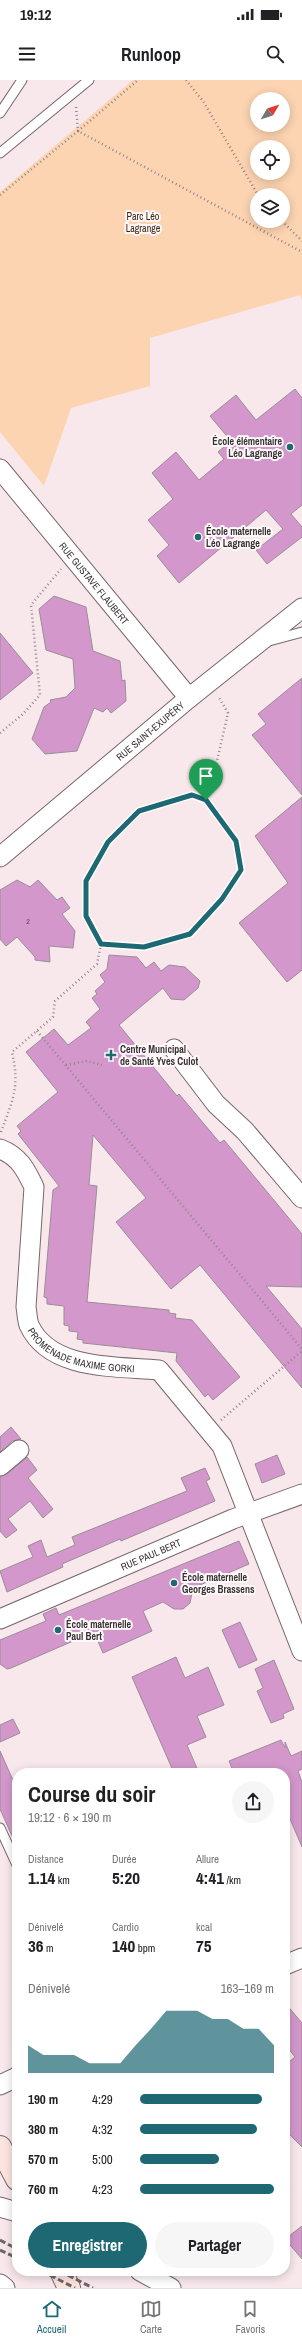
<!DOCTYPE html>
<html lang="fr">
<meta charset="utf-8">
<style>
:root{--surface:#fff;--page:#f6f6f6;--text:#202124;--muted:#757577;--line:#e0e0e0;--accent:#1d6873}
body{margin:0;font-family:"Archivo Narrow",sans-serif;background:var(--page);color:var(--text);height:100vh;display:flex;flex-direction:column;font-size:15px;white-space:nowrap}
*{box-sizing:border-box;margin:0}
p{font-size:13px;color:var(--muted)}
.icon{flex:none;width:22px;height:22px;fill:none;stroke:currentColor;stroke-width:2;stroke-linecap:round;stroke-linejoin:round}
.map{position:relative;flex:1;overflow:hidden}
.drawer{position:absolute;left:12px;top:1688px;width:278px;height:508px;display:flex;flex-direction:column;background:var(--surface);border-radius:16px;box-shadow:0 2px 10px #0003}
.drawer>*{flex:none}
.needle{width:26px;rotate:51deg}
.buttons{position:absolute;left:250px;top:12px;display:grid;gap:8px}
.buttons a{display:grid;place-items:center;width:40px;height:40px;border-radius:50%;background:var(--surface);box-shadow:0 2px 10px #0003;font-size:20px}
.pin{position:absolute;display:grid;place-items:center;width:34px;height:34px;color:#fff;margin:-41px -17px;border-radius:50% 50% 50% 0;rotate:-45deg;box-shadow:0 0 4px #0007}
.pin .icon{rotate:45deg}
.round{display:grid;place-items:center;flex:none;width:42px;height:42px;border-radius:21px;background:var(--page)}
.summary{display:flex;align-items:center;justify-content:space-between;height:68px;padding:0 16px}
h1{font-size:22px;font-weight:800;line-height:30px}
.metrics{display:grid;grid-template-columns:repeat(3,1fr);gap:6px;height:68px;padding:4px 16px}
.metrics div{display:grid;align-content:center}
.metrics b{font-size:17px;font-weight:800}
.metrics small{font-size:11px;font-weight:400}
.metrics p{font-size:11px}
.chart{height:112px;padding:8px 16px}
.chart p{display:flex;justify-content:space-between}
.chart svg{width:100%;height:72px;margin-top:4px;fill:var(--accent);opacity:.7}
.action{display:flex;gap:8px;margin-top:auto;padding:8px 16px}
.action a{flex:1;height:46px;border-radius:24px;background:var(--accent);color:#fff;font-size:16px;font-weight:800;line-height:46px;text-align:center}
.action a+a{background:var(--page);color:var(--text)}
ul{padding:0 16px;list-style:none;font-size:13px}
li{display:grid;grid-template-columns:64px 48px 1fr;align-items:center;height:30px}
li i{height:10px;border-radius:5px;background:var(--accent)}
.status{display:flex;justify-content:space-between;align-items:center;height:28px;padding:0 20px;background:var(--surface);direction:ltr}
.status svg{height:11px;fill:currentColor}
header{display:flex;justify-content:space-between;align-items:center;height:52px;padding:0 16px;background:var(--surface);font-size:18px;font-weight:800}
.menu{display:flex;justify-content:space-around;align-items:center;height:56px;border-top:1px solid var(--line);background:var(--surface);font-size:11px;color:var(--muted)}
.menu a{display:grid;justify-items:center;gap:2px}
.menu .active{color:var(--accent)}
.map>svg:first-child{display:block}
.green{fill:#fdd4b1;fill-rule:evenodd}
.building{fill:#d397cb;stroke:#998e97}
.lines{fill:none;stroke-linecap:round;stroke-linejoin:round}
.lane-casing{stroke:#75676b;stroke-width:11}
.street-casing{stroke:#75676b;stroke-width:21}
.secondary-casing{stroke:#75676b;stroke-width:24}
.path{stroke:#918789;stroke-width:2.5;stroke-dasharray:1 3;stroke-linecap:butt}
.lane{stroke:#fff;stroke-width:9}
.street{stroke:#fff;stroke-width:19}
.secondary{stroke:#fee4df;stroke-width:22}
.rail{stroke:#6f6668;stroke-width:3;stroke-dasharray:6 3;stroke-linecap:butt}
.route-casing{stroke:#fff;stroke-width:8}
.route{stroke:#1d6873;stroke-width:5}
.poi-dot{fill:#1d6873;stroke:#fef8fa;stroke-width:1.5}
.labels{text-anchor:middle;stroke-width:4;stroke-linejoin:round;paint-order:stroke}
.number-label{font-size:8px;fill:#5f4b59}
.park-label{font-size:10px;fill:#3c240c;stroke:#fef8fa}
.poi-label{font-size:10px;font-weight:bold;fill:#383233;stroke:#fef8fa;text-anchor:start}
.street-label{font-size:10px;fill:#383233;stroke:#fef8fa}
</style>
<div class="status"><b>19:12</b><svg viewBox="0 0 49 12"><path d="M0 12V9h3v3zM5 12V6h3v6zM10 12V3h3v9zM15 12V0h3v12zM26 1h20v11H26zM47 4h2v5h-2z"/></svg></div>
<header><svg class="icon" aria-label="menu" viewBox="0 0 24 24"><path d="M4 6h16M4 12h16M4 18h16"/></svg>Runloop<svg class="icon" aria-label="search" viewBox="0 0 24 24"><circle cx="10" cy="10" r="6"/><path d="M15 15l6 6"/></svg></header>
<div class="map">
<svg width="302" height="2208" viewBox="0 0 302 2208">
<rect width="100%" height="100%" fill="#f8e8ec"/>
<path class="green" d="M133,0H302V220L300,215L150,258V306L71,328L44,406L0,352V112ZM257,19H283V45H257ZM257,67H283V93H257ZM257,115H283V141H257Z"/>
<g class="building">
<path d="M295,309L302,318V425L291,434L302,447V457L267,484L256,470L283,449L266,430L179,503L157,476L169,465L148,440L173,419L152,393L176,372L199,400L224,379L218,372L231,361L210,336L236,315L256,340Z"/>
<path d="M54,516L86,527L93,571L120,581L122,601L125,600L126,621L111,633L107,628L103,632L94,628L77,671L45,674L32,659L44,627L51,622L50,620L66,617L75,608L73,579L46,570L39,529Z"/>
<path d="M0,553L33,593L0,620Z"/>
<path d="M302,598V715L252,655L266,644L258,634Z"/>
<path d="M302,717V890L287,902L239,843L288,803L255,756Z"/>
<path d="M17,800L30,807L38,800L57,820L62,817L70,828L62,834L75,851L73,868L49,866L50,882L35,880V877L17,857L6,866L0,859V810Z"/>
<path d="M109,875L137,877L146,888L154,882L161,891L169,885L185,887L200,901L198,908L184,920L171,919L163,908L119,945L177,1016L179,1014L220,1063L224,1060L302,1154V1207L266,1206L302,1249V1308L200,1185L171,1209L116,1142L146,1118L93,1055L89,1105L97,1106L87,1222L169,1230V1233L176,1234L175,1238L192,1240L240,1297L213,1320L208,1314L205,1317L176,1281L177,1273L83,1263V1260L77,1259L78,1252L69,1251V1246L64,1245V1226L47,1224V1218L44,1217L53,1110L59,1106L18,1054L21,1051L17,1046L58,1012L26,972L54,949L68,965L91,948L86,942L100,929L92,918L97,914L95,911L105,902L100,895L107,889Z"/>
<path d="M11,1347L21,1359L12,1361L0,1372V1357Z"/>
<path d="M277,1375L285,1394L262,1403L255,1384Z"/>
<path d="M27,1377L37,1390L28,1398L53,1429L43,1438L30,1421L8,1439L17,1450L6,1458L0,1451V1397L7,1394Z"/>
<path d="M205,1388L210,1399L206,1401L215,1421L121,1461L120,1459L62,1484L63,1487L7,1512L0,1491L33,1477L28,1466L41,1460L47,1477L75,1465L72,1457L187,1411L181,1398Z"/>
<path d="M239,1461L249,1484L193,1508L190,1523L183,1529H174L163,1522L143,1531L152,1551L103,1573L94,1552L11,1588L7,1589L0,1584V1560L46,1541L43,1534L56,1528L59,1535Z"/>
<path d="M240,1542L257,1580L239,1588L222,1550Z"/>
<path d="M176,1577L185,1598L208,1587L224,1625L197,1636L206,1657L187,1665L199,1693H174L132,1597Z"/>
<path d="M274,1580L294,1629L283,1634L284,1638L271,1643L257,1611L263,1608L255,1589Z"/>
<path d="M13,1639L20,1653L0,1662V1645Z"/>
<path d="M281,1660L285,1668V1662L291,1676L302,1671V1689L298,1691L302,1702V1767L285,1727V1693H234L229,1681Z"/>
<path d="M0,1671L17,1709V1767L0,1729Z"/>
<path d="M285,1923L302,1943V2067L285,2050V1985L295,1977L285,1964Z"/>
<path d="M302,2146V2179L285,2159Z"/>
</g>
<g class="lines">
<g class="lane-casing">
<g id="lane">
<path d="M0,33L22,0"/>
<path d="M0,73L89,0"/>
<path d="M269,561L302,552"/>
<path d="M0,1748L17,1785"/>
</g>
</g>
<g class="street-casing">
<g id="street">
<path id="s1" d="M0,389L189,618"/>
<path id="s2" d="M0,777L189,618L302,528"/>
<path d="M174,969L216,1024L245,1051L302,1118"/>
<path id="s3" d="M0,1069C19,1076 26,1090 34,1107L26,1227C27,1232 27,1239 29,1245C50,1291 117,1286 159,1290L222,1366L302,1571"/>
<path d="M0,1386L19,1370"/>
<path id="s4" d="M0,1539L233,1439L302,1414"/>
<path d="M285,1885L302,1878"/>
<path d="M0,2005L17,1997"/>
<path d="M0,2127L17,2132"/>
<path d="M140,2191L171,2208"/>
<path d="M0,2204L5,2208"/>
</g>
</g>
<g class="secondary-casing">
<g id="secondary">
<path d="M0,2067L17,2099"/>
<path d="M61,2191L69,2208"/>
</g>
</g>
<g class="path">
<path d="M186,0L203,21L258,115"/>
<path d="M76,27L78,51L138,0"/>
<path d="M0,115L78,51L302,172"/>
<path d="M282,141L302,161"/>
<path d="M0,653L23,634L40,615L31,525L61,489"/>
<path d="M206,720L192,715L139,731L108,762L86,801V836L101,864L144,867L190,853L222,819L241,789L236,761L206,720L217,681L228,633L218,616"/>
<path d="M37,951L302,1269"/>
<path d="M66,985L87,981L102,985"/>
<path d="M1,1052C13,1019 20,1008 12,972L53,937L55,921L97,884L101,864"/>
<path d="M221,1340L302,1271"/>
</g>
<use href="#lane" class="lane"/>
<use href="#street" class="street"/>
<use href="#secondary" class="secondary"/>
<g class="rail">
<path d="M0,2160L17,2169"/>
<path d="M0,2170L17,2178"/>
<path d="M42,2191L75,2208"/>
<path d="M60,2191L93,2208"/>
</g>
</g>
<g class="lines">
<g class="route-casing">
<path id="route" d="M192,715L206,720L236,761L241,790L222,819L190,854L144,867L101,864L86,836V801L108,762L139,731Z"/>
</g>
<use href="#route" class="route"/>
</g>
<g class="poi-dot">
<circle cx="290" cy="367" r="4"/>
<circle cx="198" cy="457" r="4"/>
<path d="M109 969h4v4h4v4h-4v4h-4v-4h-4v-4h4z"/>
<circle cx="174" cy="1503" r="4"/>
<circle cx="58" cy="1550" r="4"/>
</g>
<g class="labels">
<g class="number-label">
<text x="28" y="844">2</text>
</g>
<g class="park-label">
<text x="143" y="140">Parc Léo<tspan x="143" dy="12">Lagrange</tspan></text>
</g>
<g class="poi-label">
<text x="282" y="365" text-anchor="end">École élémentaire<tspan x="282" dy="12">Léo Lagrange</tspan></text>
<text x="206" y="455">École maternelle<tspan x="206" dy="12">Léo Lagrange</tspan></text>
<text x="120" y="973">Centre Municipal<tspan x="120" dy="12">de Santé Yves Culot</tspan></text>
<text x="182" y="1501">École maternelle<tspan x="182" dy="12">Georges Brassens</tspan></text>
<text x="66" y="1548">École maternelle<tspan x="66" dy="12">Paul Bert</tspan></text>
</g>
<g class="street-label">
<text dy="4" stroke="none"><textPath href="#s1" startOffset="148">RUE GUSTAVE FLAUBERT</textPath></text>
<text dy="4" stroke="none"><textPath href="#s2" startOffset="196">RUE SAINT-EXUPÉRY</textPath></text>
<text dy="4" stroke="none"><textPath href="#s3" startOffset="253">PROMENADE MAXIME GORKI</textPath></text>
<text dy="4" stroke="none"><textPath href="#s4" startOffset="164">RUE PAUL BERT</textPath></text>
</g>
</g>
</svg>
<div class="buttons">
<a><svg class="needle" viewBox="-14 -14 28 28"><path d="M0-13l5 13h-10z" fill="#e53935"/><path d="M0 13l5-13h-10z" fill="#757577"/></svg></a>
<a><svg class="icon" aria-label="locate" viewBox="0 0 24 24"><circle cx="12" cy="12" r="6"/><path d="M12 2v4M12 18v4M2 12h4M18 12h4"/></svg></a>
<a><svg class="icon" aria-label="layers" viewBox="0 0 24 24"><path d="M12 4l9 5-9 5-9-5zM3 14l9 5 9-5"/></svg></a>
</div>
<div class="pin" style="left:206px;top:720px;background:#1e9e55"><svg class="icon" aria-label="arrive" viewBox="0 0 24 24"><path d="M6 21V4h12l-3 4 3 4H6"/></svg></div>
<section class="drawer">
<div class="summary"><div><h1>Course du soir</h1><p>19:12 · 6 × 190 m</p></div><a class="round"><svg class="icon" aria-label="share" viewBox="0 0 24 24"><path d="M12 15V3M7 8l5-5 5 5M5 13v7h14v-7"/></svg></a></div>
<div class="metrics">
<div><p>Distance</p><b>1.14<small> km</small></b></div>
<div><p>Durée</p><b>5:20</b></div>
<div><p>Allure</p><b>4:41<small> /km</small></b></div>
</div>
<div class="metrics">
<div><p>Dénivelé</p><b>36<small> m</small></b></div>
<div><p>Cardio</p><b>140<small> bpm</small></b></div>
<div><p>kcal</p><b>75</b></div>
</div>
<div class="chart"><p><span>Dénivelé</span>163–169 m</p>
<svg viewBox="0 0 160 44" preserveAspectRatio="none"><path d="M0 44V27L10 33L20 33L30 33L40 38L50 38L60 38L70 27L80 17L90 6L100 6L110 6L120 11L130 11L140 17L150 17L160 27V44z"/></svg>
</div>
<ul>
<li><b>190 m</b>4:29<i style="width:91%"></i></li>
<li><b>380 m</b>4:32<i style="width:87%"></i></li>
<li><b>570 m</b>5:00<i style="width:59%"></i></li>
<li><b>760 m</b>4:23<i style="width:100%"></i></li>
</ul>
<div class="action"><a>Enregistrer</a><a>Partager</a></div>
</section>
</div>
<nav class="menu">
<a class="active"><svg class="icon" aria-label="home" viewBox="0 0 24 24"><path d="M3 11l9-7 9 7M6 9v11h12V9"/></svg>Accueil</a>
<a><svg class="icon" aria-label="map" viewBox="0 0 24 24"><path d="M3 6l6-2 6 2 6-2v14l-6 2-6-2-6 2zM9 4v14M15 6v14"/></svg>Carte</a>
<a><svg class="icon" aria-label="saved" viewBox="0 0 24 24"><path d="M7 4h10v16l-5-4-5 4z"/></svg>Favoris</a>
</nav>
